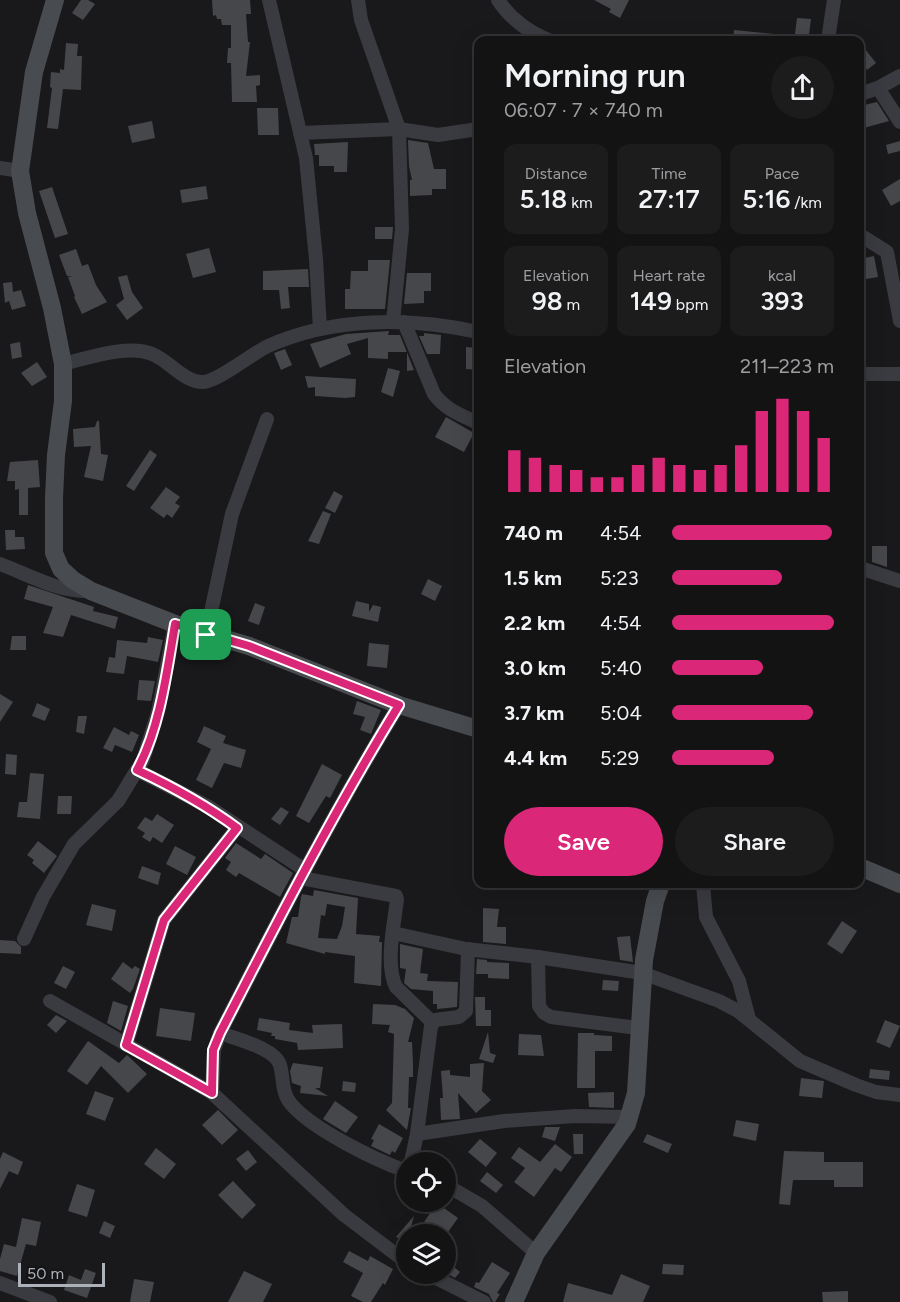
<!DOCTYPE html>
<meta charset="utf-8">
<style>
:root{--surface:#131314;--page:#1c1c1d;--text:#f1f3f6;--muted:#9d9ea0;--line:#323234;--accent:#db2777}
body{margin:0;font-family:Figtree,sans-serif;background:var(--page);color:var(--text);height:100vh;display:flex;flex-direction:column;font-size:22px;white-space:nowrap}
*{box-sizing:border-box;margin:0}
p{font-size:20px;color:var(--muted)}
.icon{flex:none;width:33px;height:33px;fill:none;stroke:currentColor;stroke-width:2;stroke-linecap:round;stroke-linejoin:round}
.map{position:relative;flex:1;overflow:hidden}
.drawer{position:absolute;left:474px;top:36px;width:390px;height:852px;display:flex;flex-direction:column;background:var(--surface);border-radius:12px;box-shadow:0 6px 24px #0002,0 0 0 2px var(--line)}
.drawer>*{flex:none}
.controls{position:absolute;left:396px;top:1152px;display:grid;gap:12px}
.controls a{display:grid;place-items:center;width:60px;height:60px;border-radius:50%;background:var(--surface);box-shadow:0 6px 24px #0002,0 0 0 2px var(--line);font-size:30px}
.scale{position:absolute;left:18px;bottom:15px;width:87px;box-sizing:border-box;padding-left:6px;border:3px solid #acb1ba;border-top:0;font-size:16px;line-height:21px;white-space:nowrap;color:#acb1ba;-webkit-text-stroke:4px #141416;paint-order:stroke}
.pin{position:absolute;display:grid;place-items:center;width:51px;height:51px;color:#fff;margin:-26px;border-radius:12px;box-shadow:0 3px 9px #0006}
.round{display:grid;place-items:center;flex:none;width:63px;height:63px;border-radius:32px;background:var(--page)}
.headline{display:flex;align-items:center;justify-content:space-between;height:102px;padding:0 30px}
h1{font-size:33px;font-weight:600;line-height:45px}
.figures{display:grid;grid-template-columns:repeat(3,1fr);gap:9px;height:102px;padding:6px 30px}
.figures div{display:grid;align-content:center;border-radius:12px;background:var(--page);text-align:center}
.figures b{font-size:26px;font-weight:600}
.figures small{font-size:16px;font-weight:400}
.figures p{font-size:16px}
.chart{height:168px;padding:12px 30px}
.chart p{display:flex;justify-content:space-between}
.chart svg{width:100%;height:108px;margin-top:6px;stroke:var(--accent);stroke-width:6}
.cta{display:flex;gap:12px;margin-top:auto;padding:12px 30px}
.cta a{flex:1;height:69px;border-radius:36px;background:var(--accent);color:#fff;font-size:24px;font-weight:600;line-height:69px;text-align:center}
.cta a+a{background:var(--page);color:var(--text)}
ul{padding:0 30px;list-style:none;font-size:20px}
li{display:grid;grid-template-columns:96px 72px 1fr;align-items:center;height:45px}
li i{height:15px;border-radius:8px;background:var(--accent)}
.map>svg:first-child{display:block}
.building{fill:#46474b;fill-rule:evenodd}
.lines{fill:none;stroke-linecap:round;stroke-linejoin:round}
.street{stroke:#3a3b40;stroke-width:14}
.secondary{stroke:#484b50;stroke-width:18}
.route-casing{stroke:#fff;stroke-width:12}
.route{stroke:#db2777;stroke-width:8}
</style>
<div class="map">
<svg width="900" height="1302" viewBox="0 0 900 1302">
<rect width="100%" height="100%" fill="#19191b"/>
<g class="building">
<path d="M81,0H88L95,4L83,20L72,13Z"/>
<path d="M212,0H250L251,14H246L248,42H250L246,76L260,75V85L256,86L257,102H232L231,63H227L228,48H231V25H222L221,19H217L216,15L213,16Z"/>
<path d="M594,0H629L620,18L609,12L611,9Z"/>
<path d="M797,18L811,19L809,35L795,34Z"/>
<path d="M734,30L774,34L773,40H733Z"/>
<path d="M66,43L78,44L77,56H82L81,90L63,89L58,129L47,128L52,88L50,87L51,72L60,73V69L64,70Z"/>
<path d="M865,49L876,63L867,70L860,60V53Z"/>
<path d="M877,102L889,121L860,129V106Z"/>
<path d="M257,108H278L279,135H258Z"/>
<path d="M152,121L155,138L132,143L128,126Z"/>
<path d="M408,140L428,143L434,169H446V189H432V195L410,196V180H412L409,166Z"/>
<path d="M900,141V151L888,154L886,145Z"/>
<path d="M348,142L347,172H334V166H319V155H315L314,144Z"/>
<path d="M900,179V201L891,206L882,190Z"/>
<path d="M206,186L208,199L182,203L180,190Z"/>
<path d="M52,187L68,234L55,238L39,191Z"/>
<path d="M375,227H393L392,239H375Z"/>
<path d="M209,248L216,272L193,278L186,254Z"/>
<path d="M76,249L82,266L88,264L96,285L107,302L82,314L74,297L75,296L68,277H73L67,276L59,255Z"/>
<path d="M874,256L878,277L860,280V259Z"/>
<path d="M368,260H390L385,309H345V289H350L351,271H368Z"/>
<path d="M308,269L309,287H288L290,308L281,309L279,290H263V271Z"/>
<path d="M407,273H431V291H424V303L404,304Z"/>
<path d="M127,275L132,292L143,308L127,320L116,305L124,299L118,277Z"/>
<path d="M12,282L13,292L21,290L26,306L12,310L9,301L5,303L3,283Z"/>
<path d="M389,331L388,335H400L414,370L407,371V352H388V359L368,358V338L347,344L351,354L320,368L310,344L346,334Z"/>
<path d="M424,333L441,335L440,354H427L419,336H424Z"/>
<path d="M20,342L22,357L12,359L10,344Z"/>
<path d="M466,347L478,348V370L466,369Z"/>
<path d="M285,349L292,365L281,370L274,353Z"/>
<path d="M37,362L47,377L32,386L21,373Z"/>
<path d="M388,368L400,371L393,397L381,392Z"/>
<path d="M305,376L356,379L355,397L345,398L315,396V387L308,388Z"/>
<path d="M446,417L474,433L464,452L435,437Z"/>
<path d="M97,421H99L101,454L108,455L103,481L84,477L91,446L74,447L73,429L95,427Z"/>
<path d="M150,450L157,455L134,491L126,486Z"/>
<path d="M38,460L40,487L28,488V515H19V489L15,490V481H7L10,462Z"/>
<path d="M166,487L180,497L175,503L180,506L172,518L167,514L164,518L150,508Z"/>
<path d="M334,491L343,496L335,513L325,508Z"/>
<path d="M323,511L331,514L319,544L308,541Z"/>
<path d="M5,530H15V537H24L25,549L6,550Z"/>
<path d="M872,546H887V567L872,562Z"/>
<path d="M428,579L442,586L435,601L421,594Z"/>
<path d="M28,585L94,607L93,611L118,617L115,629L71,615L63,637L43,633L53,607L24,599Z"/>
<path d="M356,601L369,604V612L373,605L381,607L378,622L352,616Z"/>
<path d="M255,603L265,607L259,625L248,621Z"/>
<path d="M12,636H26V650H10Z"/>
<path d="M148,637L163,640L158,662L127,656L124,674L106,672L109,657L115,658L117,640L147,643Z"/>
<path d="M369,643L389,645L387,668L367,666Z"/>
<path d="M139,680L155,681L151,701L137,700Z"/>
<path d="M0,694L13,702L0,722Z"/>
<path d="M357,701L381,710L371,734L360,730L365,717L353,714Z"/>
<path d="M37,703L50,709L45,721L32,716Z"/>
<path d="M78,716H87L84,734L76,732Z"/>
<path d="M204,726L226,736L223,743L246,750L241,768L224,763L212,788L196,780L211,749L197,742Z"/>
<path d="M114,727L129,735L131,731L139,735L132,752L115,745L112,752L103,748Z"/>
<path d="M6,754L17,755L16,775L5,774Z"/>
<path d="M322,764L342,775L330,798L326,796L309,823L296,816Z"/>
<path d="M30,773L44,774L40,819L17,817L19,802H27Z"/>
<path d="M58,796H72L71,814H57Z"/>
<path d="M281,807L289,812L280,825L271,819Z"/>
<path d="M157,814L174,825L162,843L153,837L150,842L142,837L145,833L137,828L145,817L152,821Z"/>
<path d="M38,841L57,856L44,873L32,863L34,860L27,855Z"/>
<path d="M236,843L261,859L265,854L293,873L280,897L239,873L236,877L226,870L231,862L225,858Z"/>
<path d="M175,846L196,857L187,875L166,864Z"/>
<path d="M142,866L161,873L158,885L138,878Z"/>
<path d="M314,890L358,898L356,934L380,936L379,942H382L381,986L354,983L355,956L325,952V954L286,943L292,917H298L301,897L302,894L313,896ZM327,904L345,907L342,926L337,939L318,938L321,915L325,916Z"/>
<path d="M92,904L116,910L112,931L86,925Z"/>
<path d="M483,908L499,909L497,927H506V944L483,942Z"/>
<path d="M842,921L857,931L842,954L827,944Z"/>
<path d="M630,936L633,962L620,960L617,937Z"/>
<path d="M0,940L15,941L21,947V954L0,953Z"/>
<path d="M400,944L423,949L420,973L428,974L427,981L458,982L457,1007L437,1009V1004H433V991L411,989L404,983L406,969L400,968Z"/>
<path d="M477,959L487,960V962L509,963V979L488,978V974H476Z"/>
<path d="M123,962L132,969L135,966L140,969L133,989L130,993L111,979Z"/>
<path d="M63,966L75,972L66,989L54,983Z"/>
<path d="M603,980L619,981L618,991L602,990Z"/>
<path d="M475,997H485V1010H491V1026H476Z"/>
<path d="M113,1001L128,1006L121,1031L107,1023Z"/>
<path d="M373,1004L395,1005L405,1009L414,1018L408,1042H412L413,1064V1077H409L408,1108H411L407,1130L386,1110L392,1103L394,1034L388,1032L390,1025L372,1024Z"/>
<path d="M160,1008L195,1013L191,1041L156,1036Z"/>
<path d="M56,1015L67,1021L56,1033L47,1025Z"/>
<path d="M259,1018L290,1023L289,1030L313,1033L312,1025L342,1024L343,1048L298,1050L297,1043L275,1039V1036H271L272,1033L257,1030Z"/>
<path d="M885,1020L900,1026L890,1048L876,1042Z"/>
<path d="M488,1032L490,1053L496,1055L493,1063L479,1059Z"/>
<path d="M578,1033H594V1035L612,1036V1051H595V1088H577Z"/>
<path d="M519,1034L541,1035L544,1056L518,1055Z"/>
<path d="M88,1041L119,1063L127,1055L147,1074L128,1093L101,1066L87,1085L67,1071Z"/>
<path d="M293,1063L323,1067L320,1088H315L328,1096L300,1093L301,1086L292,1083L290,1071Z"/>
<path d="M484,1063L482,1091L491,1100L476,1113L458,1093L460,1119L441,1120L440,1098H443L441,1071L450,1070V1075L470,1077V1064Z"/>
<path d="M870,1069L890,1071L889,1080L869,1078Z"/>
<path d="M801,1078L824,1081L822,1098L799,1096Z"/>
<path d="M343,1081L356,1083L355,1092L342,1091Z"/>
<path d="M95,1091L114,1098L105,1121L86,1114Z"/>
<path d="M614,1092V1108L589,1107L588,1093Z"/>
<path d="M335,1101L358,1117L346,1133L323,1119Z"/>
<path d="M218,1110L238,1130L222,1145L202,1125Z"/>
<path d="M736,1120L759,1124L756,1141L733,1136Z"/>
<path d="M379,1124L403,1138L395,1153L392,1151L390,1155L371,1146L374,1140L371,1139Z"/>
<path d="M545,1127H560L555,1141L542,1137Z"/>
<path d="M573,1134H583V1154H574Z"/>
<path d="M647,1134L672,1144L668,1153L643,1142Z"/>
<path d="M480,1139L497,1153L486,1167L468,1152Z"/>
<path d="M555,1144L572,1157L561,1172L555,1168L534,1197L514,1182L525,1168L511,1158L519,1147L540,1162Z"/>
<path d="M156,1148L176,1164L164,1179L144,1164Z"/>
<path d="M248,1150L257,1162L246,1171L236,1159Z"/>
<path d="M784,1151L824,1152V1162H863V1187H834V1180H793L790,1205L779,1204Z"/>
<path d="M3,1152L23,1162L18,1175L9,1171L0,1189V1159Z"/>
<path d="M487,1172L503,1185L496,1193L480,1181Z"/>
<path d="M233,1181L256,1205L242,1219L218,1195Z"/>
<path d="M77,1184L95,1190L87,1217L68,1211Z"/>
<path d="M437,1203L458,1218L448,1232L443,1229L441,1233L424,1222Z"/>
<path d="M414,1216L409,1234H406V1241L396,1237Z"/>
<path d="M22,1218L41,1222L36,1246L26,1244L17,1276L0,1271V1259L4,1244L16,1247Z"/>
<path d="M104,1221L115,1226L110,1238L99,1233Z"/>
<path d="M349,1251L368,1261L370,1256L393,1269L385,1285L383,1283L371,1302H363L351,1296L363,1273L343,1262Z"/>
<path d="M446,1260L460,1272L455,1278L446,1273Z"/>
<path d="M492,1262L510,1273L497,1293L500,1294L495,1302H493L489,1294L474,1287L476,1282L479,1283Z"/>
<path d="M663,1264L684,1265L683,1275L662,1274Z"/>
<path d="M85,1269L96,1273L87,1298L64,1290L69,1275L81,1280Z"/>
<path d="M244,1271L272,1284L263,1302H228Z"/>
<path d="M621,1274L650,1286L643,1302H563L568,1283L612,1295Z"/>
<path d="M134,1279L154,1282L150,1302H130Z"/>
<path d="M848,1291V1302H823L822,1292Z"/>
</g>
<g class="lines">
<g class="street">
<path d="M269,0L306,158L316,259L320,329"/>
<path d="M358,0L361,20L399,129L402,229L393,322"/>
<path d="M498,0C510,18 529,33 549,40"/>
<path d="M828,40L834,0"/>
<path d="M878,88L900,122"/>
<path d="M860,94L878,88L900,76"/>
<path d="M300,133L399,129L438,135L478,129"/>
<path d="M0,168L20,171"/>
<path d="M860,235L887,252L900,321"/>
<path d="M404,322L434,394C446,410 461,415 478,423"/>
<path d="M63,364C87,358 129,344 152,354C170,361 184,383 204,382C220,380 251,354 268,346C333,317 409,317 478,332"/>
<path d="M860,374H900"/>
<path d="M0,564C30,575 59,593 91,591"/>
<path d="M860,568L900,581"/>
<path d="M206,635L232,514L267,419"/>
<path d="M137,770L209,807L305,870"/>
<path d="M301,878L396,896L397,900C394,924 385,965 396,987L432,1022"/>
<path d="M703,884L706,917L739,981L749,1019"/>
<path d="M393,933L466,949L538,957L642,973L719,1001L738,1011L800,1061L856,1085L876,1092L900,1095"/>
<path d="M24,939L43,897L74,844L118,801L143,760L158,712L175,624"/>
<path d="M538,957L539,1006L544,1013L551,1017L638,1028"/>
<path d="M50,1001L212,1093L344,1215L406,1262"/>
<path d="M220,1033C236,1039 275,1048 280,1065C284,1079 281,1092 291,1104C312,1129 375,1160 406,1171"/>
<path d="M126,1045L164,920L237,828"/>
<path d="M212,1093L214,1050L220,1033C277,922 334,811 399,705"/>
<path d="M417,1134L504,1121L575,1116L629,1117"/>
<path d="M411,1162L417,1134L431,1026L435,1020L459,1017L466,1011L468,949"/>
<path d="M446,1185L482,1206L536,1253"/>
<path d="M428,1274L484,1302"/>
<path d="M0,1283L50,1302"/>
</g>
<g class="secondary">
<path d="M55,0L34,72L20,171L27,213L52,308L63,364V401L56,455L54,498V553L61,569L73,580L91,591L175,624L249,646L399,705L478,729"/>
<path d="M860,867L900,884"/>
<path d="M514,1302L536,1253L627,1124L636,1093L644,960L655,901L661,884"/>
</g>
</g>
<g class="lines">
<g class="route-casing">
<path id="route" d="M175,624L249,646L399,705C334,811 277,922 220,1033L213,1050L212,1093L126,1045L164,920L237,828C206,805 173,787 137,770C160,728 167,671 175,624Z"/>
</g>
<use href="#route" class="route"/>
</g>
</svg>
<div class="controls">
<a><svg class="icon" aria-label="locate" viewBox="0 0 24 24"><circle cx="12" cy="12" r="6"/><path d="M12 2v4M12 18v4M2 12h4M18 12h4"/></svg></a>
<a><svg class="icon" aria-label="layers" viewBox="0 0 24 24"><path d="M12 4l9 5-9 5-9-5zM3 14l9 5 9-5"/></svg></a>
</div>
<div class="scale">50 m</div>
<div class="pin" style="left:206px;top:635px;background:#1e9e55"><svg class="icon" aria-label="arrive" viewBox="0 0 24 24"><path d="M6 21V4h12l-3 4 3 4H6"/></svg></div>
<section class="drawer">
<div class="headline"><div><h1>Morning run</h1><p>06:07 · 7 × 740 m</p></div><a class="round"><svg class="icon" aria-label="share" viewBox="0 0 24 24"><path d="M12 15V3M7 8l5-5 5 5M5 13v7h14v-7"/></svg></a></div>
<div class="figures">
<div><p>Distance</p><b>5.18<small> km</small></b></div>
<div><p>Time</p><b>27:17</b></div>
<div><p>Pace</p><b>5:16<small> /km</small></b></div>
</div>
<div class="figures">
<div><p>Elevation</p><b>98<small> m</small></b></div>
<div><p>Heart rate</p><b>149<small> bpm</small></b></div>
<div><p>kcal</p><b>393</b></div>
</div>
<div class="chart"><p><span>Elevation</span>211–223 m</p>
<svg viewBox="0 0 160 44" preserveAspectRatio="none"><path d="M5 44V27M15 44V30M25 44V33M35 44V35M45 44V38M55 44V38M65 44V33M75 44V30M85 44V33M95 44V35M105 44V33M115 44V25M125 44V11M135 44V6M145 44V11M155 44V22"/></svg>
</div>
<ul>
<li><b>740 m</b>4:54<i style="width:99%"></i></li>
<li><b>1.5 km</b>5:23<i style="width:68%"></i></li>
<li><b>2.2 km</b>4:54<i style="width:100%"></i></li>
<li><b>3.0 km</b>5:40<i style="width:56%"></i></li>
<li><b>3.7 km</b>5:04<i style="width:87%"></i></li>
<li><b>4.4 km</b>5:29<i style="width:63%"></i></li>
</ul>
<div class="cta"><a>Save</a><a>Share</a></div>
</section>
</div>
